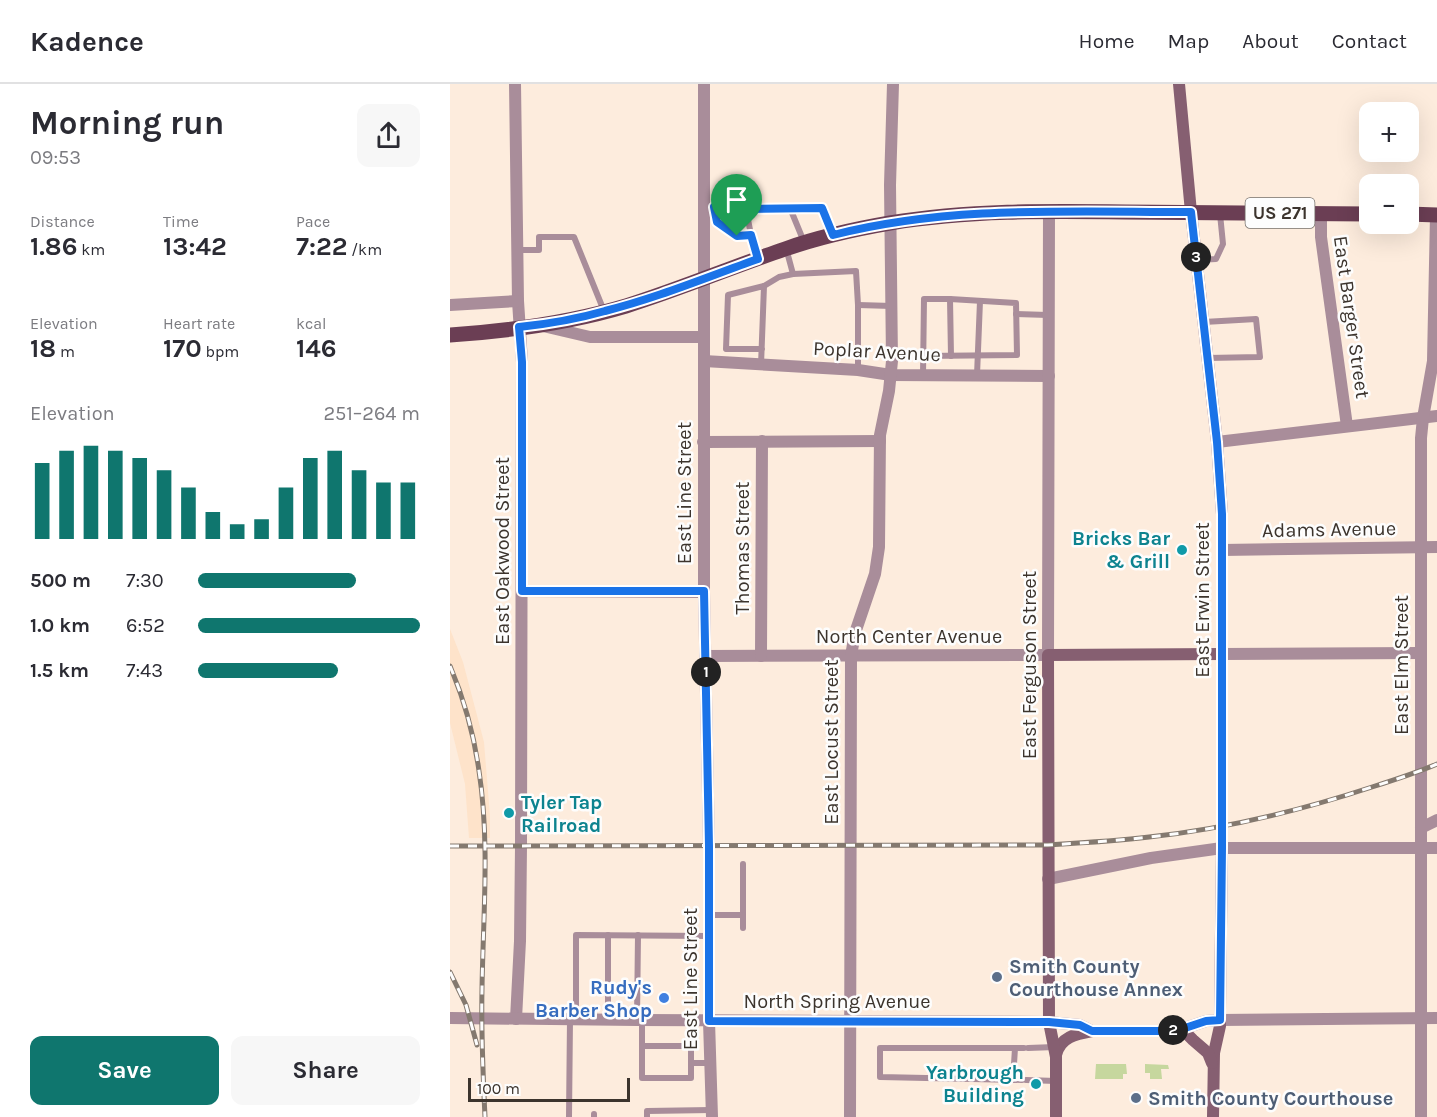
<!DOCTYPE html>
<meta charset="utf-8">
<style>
:root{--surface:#fff;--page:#f7f7f7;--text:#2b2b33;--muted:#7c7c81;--line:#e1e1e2;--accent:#0f766e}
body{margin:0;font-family:Karla,sans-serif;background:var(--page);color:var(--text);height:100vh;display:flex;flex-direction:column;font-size:22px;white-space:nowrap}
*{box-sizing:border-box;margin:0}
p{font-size:20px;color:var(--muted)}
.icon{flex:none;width:33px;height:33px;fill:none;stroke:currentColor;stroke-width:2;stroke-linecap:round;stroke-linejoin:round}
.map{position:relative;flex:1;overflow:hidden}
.drawer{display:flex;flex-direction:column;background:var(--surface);width:450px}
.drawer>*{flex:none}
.buttons{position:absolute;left:909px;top:18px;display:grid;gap:12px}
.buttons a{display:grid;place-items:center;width:60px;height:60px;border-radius:12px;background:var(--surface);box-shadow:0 6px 24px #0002;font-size:30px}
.scale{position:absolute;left:18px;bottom:15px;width:162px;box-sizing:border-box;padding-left:6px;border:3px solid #3c342d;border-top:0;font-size:16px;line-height:21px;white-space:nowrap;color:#3c342d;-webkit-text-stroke:4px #fdfdfd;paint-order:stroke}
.pin{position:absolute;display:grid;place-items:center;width:51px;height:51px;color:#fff;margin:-62px -26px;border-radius:50% 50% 50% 0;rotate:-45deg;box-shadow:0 0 6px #0007}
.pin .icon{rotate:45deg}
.km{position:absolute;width:30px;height:30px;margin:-15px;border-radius:50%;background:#222;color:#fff;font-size:16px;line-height:30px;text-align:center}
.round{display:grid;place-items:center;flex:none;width:63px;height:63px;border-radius:12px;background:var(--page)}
.overview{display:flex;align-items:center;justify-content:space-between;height:102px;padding:0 30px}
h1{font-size:33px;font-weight:700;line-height:45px}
.stats{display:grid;grid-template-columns:repeat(3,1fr);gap:9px;height:102px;padding:6px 30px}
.stats div{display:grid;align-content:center}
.stats b{font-size:26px;font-weight:700}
.stats small{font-size:16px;font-weight:400}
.stats p{font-size:16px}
.chart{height:168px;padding:12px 30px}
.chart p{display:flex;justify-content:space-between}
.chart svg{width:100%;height:108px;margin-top:6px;stroke:var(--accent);stroke-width:6}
.cta{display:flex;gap:12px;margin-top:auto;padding:12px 30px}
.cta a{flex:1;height:69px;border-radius:12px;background:var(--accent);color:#fff;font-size:24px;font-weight:700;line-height:69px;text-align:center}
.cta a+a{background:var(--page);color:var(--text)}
ul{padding:0 30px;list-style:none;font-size:20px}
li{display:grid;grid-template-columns:96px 72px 1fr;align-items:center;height:45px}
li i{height:15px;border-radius:8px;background:var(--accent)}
header{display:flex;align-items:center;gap:36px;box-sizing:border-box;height:84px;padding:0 30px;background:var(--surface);border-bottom:2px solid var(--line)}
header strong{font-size:28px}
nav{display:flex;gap:33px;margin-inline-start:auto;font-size:21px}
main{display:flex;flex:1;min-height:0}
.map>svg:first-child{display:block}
.built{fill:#fee3ca}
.green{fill:#c6d79e}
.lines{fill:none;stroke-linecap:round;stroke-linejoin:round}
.service{stroke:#a98d9a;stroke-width:6}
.minor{stroke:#a98d9a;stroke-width:12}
.tertiary{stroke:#a98d9a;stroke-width:12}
.secondary{stroke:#865f71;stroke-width:12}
.primary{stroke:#6b3e54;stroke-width:15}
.rail-casing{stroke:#84796f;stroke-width:5}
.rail{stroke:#fdfdfd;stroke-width:3;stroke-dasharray:9;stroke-linecap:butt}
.route-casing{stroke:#fff;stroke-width:12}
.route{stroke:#1a73e8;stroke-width:8}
.culture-dot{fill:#0f9aa8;stroke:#fdfdfd;stroke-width:2}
.service-dot{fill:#5c6f8a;stroke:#fdfdfd;stroke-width:2}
.shop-dot{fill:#3f7fe0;stroke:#fdfdfd;stroke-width:2}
.labels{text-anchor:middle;stroke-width:5;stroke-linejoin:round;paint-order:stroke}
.shield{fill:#fdfdfd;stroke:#76706b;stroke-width:1.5}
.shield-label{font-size:18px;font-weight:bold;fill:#3c342d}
.street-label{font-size:20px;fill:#3c342d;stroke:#fdfdfd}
.culture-label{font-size:20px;font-weight:bold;fill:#0d838f;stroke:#fdfdfd;text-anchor:end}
.service-label{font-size:20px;font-weight:bold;fill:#4e5e75;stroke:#fdfdfd;text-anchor:start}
.shop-label{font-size:20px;font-weight:bold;fill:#366cbe;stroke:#fdfdfd;text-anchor:end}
</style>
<header>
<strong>Kadence</strong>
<nav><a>Home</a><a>Map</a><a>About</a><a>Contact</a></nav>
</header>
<main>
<section class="drawer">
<div class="overview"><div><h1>Morning run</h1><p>09:53</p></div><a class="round"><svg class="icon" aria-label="share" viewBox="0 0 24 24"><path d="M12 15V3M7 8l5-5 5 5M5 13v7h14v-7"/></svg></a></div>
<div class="stats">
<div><p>Distance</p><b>1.86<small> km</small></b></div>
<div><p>Time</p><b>13:42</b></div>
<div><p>Pace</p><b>7:22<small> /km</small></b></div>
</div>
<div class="stats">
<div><p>Elevation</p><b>18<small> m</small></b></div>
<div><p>Heart rate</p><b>170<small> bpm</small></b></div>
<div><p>kcal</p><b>146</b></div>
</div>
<div class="chart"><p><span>Elevation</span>251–264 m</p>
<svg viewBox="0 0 160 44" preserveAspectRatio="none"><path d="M5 44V13M15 44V8M25 44V6M35 44V8M45 44V11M55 44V16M65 44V23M75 44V33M85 44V38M95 44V36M105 44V23M115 44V11M125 44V8M135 44V16M145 44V21M155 44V21"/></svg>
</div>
<ul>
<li><b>500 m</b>7:30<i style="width:71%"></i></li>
<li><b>1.0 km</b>6:52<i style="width:100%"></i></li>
<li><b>1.5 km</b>7:43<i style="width:63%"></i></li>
</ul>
<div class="cta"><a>Save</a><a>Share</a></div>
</section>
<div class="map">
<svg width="987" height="1033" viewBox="0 0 987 1033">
<rect width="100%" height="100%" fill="#fdecdd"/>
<path class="built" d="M0,545L13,578L34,658L40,732V754H19L15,700L0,639Z"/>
<g class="green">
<path d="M646,980H676L677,990H673V995H645Z"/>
<path d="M695,980L718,981L719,985H711L712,995H700V989H695Z"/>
</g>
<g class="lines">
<g class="service">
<path d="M254,123L296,125L371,124L383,151"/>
<path d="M264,123L267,138L287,152L301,151"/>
<path d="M340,124L354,158"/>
<path d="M296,125L301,151L307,174"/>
<path d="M336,164L343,190"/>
<path d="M68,166H89V153H124L154,227"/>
<path d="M747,176L766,175L773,160L770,130"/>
<path d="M314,202L329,193L343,190L406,187L408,221V286"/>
<path d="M500,215L501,272"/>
<path d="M408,221L442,222"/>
<path d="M566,230L598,231"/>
<path d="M754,238L806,235L810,273L758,274"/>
<path d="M473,272L567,271L566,219L500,215H474L473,291"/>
<path d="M311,281L314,202L278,211L276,265H312"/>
<path d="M527,291L530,217"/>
<path d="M259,831H293V780"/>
<path d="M293,831V844"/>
<path d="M158,851V935"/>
<path d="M126,935V851L259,852"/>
<path d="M187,936L188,851"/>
<path d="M192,936V962"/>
<path d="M578,964L605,963"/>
<path d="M241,979V962H192V994H241V979H260"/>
<path d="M563,996L565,964"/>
<path d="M572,996L430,993V964H574"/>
<path d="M576,996L606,997"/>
<path d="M144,1030V1033"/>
<path d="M119,1033L120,935"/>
<path d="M197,1033V1027L261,1026"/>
</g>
<g class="minor">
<path d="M65,0L68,217L72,278L71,762L70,857L66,935"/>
<path d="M871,129V153L897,342"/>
<path d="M0,221L68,217"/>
<path d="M93,242L140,253H254"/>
<path d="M254,277L408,286L441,291L599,292"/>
<path d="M253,358L430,357"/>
<path d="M767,358L987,332"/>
<path d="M772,466L987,463"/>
<path d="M72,507L254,508"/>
<path d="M772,570L971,569"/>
<path d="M255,572L598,571L599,127"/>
<path d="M311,572L312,357"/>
<path d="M971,744L987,736"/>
<path d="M598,795L701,774L772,764H987"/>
<path d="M0,934L187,936L599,938"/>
<path d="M770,936L987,934"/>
<path d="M400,1033L401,572L405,549L425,490L429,463L430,351L439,307L442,277L440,101L443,0"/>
<path d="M971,1033V354L973,334L983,277L986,131"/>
</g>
<g class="tertiary">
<path d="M254,0V508L259,762V937L262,1033"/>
<path d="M599,938L630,941L642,947H714L732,945L756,937L770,936"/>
</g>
<g class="secondary">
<path d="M729,0L741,128L767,358L772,430V764L770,927V942L764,969L763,1033"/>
<path d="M732,945L743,956L758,969L762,979"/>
<path d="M606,971C610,953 626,950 642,947"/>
<path d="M606,1033V973L599,938L598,571L772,570"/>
</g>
<g class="primary">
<path d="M958,130L987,131"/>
<path d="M0,251C59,247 119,239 176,222C230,205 282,183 335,165C369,153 405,145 440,139C518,126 597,127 675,128C756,128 838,129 920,130"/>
</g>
<g class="rail-casing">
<g id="rail">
<path d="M0,582C14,615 24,651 29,687C40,758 33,834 32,905C31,948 33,991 35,1033"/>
<path d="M0,762L598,761C631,759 665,757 699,753C775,745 849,727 922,703C944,696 966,689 987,680"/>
<path d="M0,888L16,921L27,961"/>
</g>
</g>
<use href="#rail" class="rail"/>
</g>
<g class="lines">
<g class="route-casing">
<path id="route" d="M264,123L296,125L372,124L383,151C500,121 622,128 741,128L767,358L772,430V764L770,936L756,937L732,945L714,947H642L630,941L599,938L259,937V762L254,507H72V278L69,243C98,240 127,235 155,227C207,214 257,193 308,175L301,151L287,152L267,138Z"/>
</g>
<use href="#route" class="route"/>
</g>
<g class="culture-dot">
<circle cx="732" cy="466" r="6"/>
<circle cx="59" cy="729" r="6"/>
<circle cx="586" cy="1000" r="6"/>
</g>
<g class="service-dot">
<circle cx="547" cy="893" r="6"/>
<circle cx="686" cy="1014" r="6"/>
</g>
<circle class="shop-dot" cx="214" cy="914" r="6"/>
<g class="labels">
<rect class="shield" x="795.5" y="114" width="69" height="30" rx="4.5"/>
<g class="shield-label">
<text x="830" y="135">US 271</text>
</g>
<g class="street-label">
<text transform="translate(902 233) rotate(82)" y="7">East Barger Street</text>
<text transform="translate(427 267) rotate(3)" y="7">Poplar Avenue</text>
<text transform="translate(234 409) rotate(-90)" y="7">East Line Street</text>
<text transform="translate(879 445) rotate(-1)" y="7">Adams Avenue</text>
<text transform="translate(292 464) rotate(-90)" y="7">Thomas Street</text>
<text transform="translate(52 467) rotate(-90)" y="7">East Oakwood Street</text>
<text transform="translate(752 516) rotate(-90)" y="7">East Erwin Street</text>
<text x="459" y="559">North Center Avenue</text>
<text transform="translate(579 581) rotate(-90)" y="7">East Ferguson Street</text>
<text transform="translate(951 581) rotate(-90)" y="7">East Elm Street</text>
<text transform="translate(381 658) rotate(-90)" y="7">East Locust Street</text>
<text transform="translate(240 895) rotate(-90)" y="7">East Line Street</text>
<text x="387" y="924">North Spring Avenue</text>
</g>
<g class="culture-label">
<text x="720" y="461">Bricks Bar<tspan x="720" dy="23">&amp; Grill</tspan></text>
<text x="71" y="725" text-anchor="start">Tyler Tap<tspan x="71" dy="23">Railroad</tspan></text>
<text x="574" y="995">Yarbrough<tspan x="574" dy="23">Building</tspan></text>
</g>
<g class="service-label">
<text x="559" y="889">Smith County<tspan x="559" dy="23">Courthouse Annex</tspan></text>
<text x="698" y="1021">Smith County Courthouse</text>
</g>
<g class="shop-label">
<text x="202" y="910">Rudy's<tspan x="202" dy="23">Barber Shop</tspan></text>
</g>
</g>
</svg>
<div class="buttons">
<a>+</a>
<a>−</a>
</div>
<div class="scale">100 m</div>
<div class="pin" style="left:287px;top:152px;background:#1e9e55"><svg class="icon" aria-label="arrive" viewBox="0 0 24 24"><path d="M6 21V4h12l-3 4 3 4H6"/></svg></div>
<b class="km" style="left:256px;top:588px">1</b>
<b class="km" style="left:723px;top:946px">2</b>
<b class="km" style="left:746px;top:173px">3</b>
</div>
</main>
